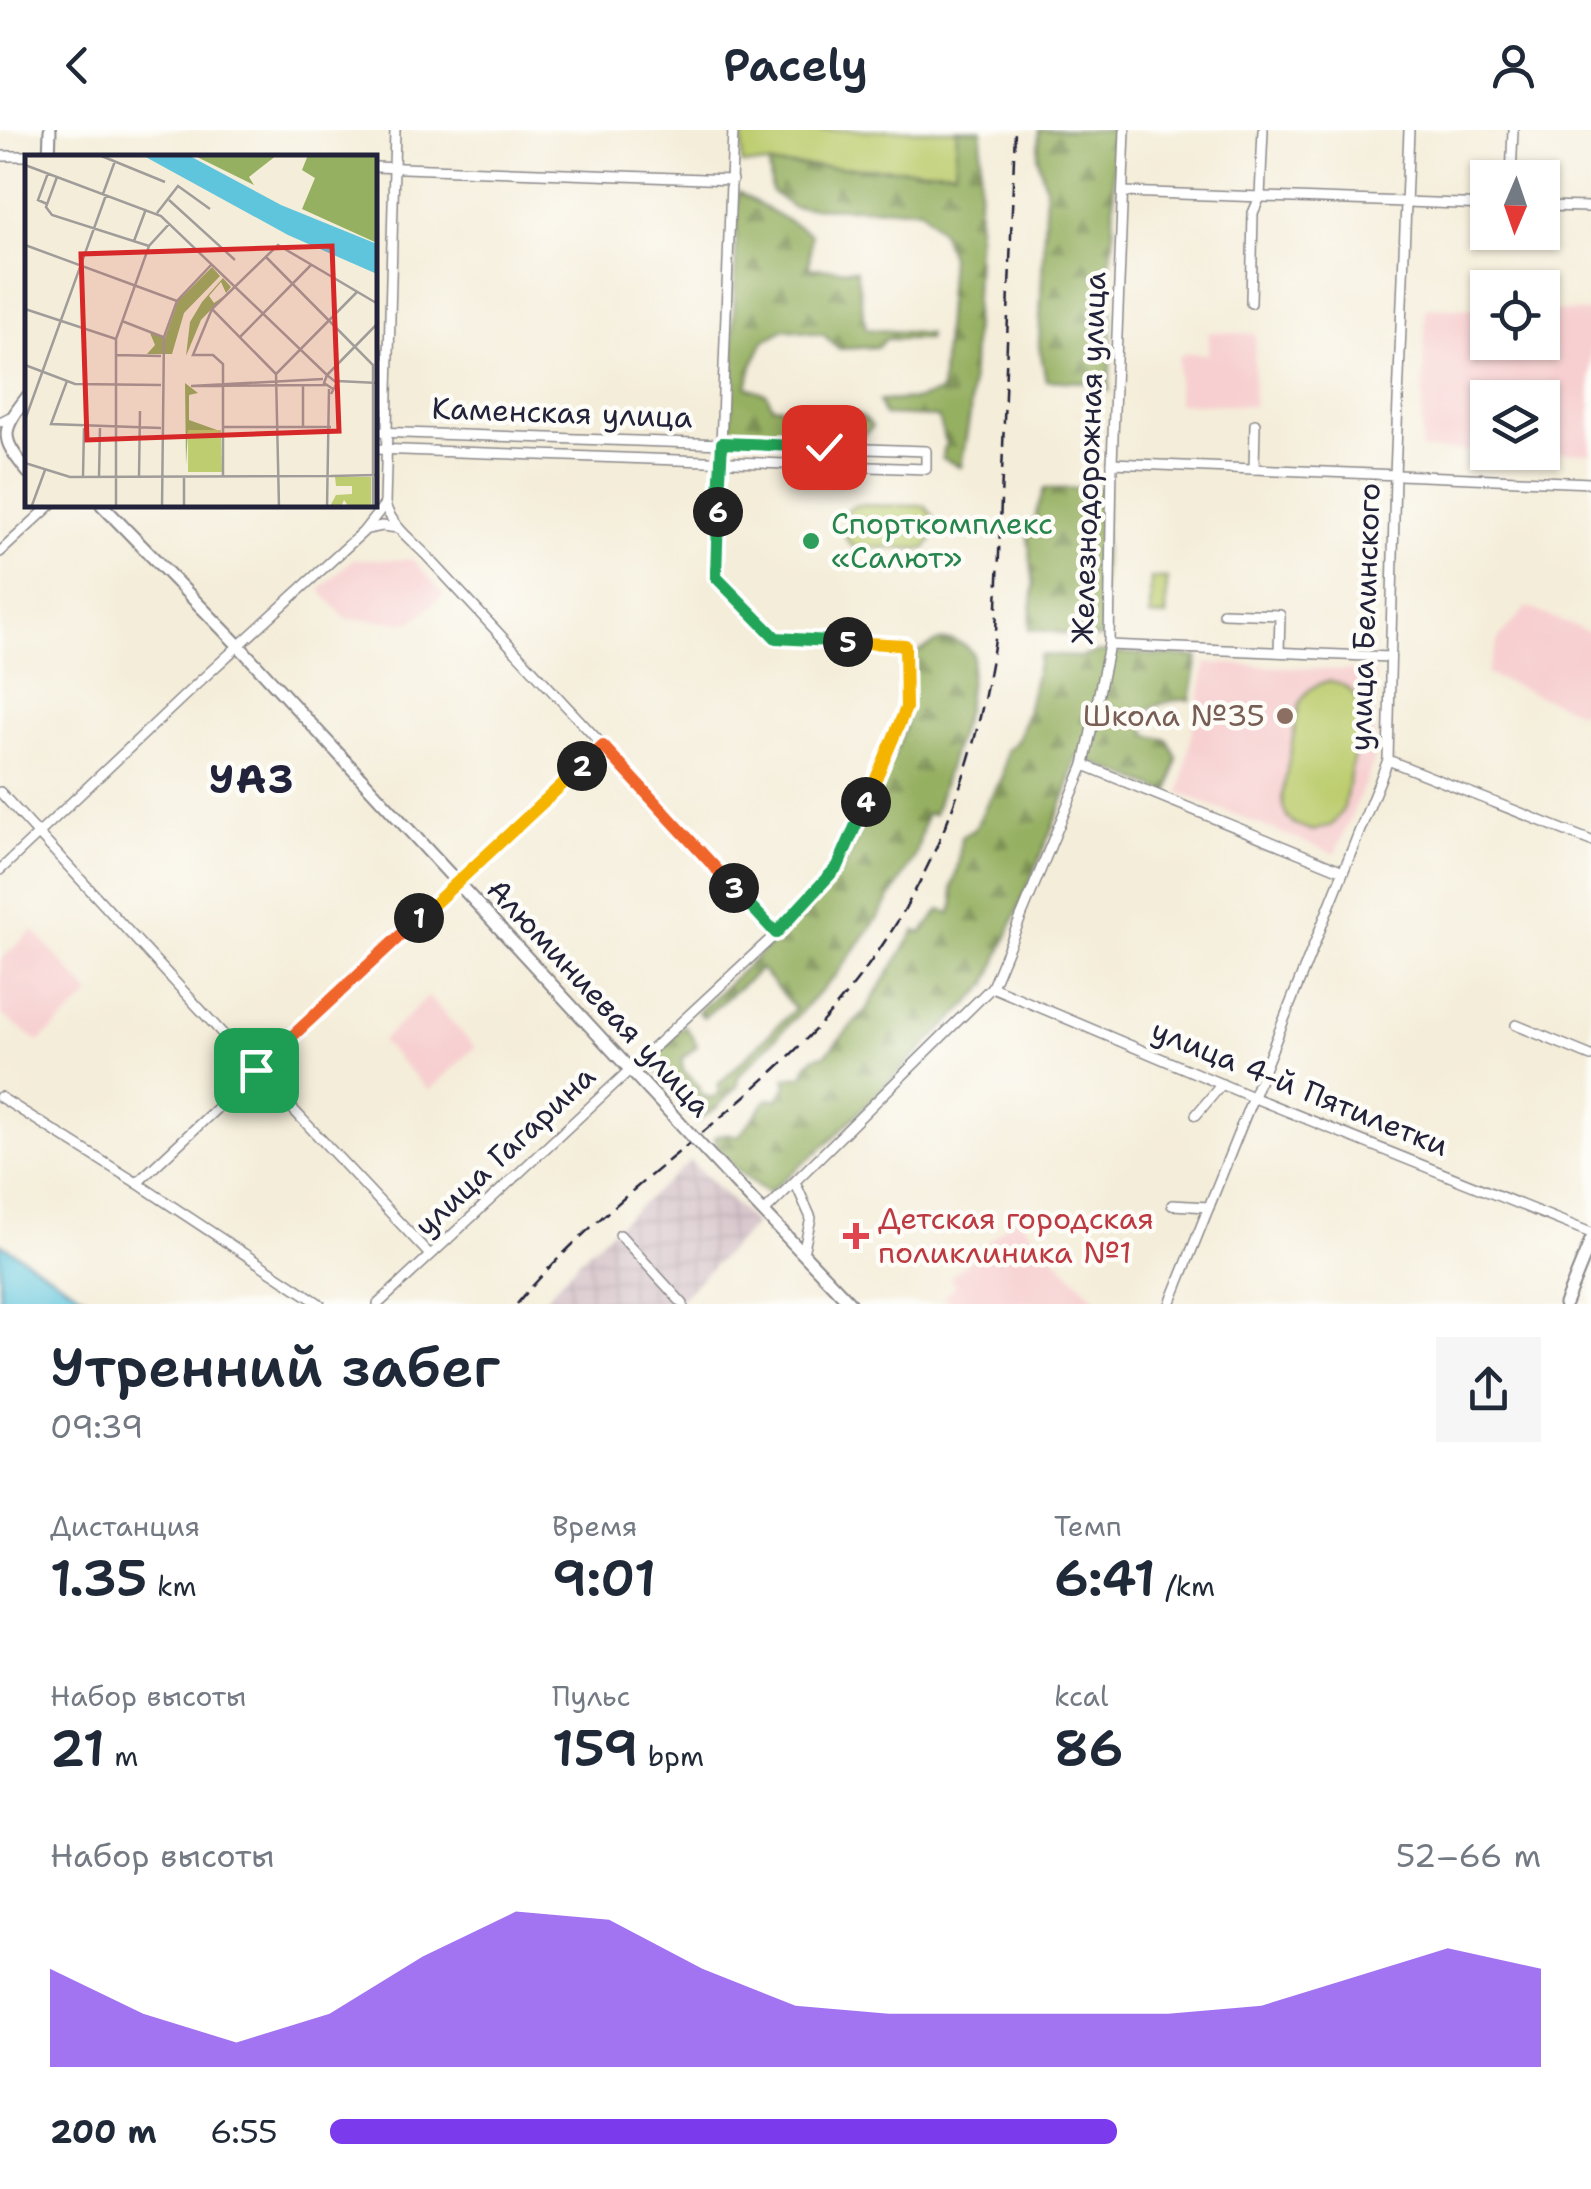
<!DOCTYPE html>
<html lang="ru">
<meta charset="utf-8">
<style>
:root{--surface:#fff;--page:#f6f6f7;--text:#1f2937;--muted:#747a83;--accent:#7c3aed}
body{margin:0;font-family:"Shantell Sans",sans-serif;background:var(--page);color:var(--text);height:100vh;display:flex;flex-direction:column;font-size:38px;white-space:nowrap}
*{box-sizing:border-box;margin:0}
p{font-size:32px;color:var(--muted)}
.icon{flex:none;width:55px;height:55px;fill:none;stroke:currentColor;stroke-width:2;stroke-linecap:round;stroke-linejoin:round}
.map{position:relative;height:1174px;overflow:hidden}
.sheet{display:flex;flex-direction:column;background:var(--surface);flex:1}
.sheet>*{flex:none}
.needle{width:65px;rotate:182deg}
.controls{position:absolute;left:1470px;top:30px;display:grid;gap:20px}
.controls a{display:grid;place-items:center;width:90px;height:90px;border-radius:0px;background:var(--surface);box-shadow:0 2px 8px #0004;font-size:50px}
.pin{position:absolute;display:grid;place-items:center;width:85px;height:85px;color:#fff;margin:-42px;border-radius:20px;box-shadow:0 5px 15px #0006}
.km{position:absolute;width:50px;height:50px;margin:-25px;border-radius:50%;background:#222;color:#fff;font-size:28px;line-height:50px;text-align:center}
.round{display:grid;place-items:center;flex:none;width:105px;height:105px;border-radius:0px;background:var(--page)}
.summary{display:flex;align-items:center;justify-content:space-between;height:170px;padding:0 50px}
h1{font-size:55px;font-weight:600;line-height:75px}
.stats{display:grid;grid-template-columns:repeat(3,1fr);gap:15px;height:170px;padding:10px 50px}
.stats div{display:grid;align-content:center}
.stats b{font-size:50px;font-weight:600}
.stats small{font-size:28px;font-weight:400}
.stats p{font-size:28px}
.chart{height:280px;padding:20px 50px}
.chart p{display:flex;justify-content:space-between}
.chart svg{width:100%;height:180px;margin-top:10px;fill:var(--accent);opacity:.7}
ul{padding:0 50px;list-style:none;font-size:32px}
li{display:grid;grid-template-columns:160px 120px 1fr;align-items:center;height:75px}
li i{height:25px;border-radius:12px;background:var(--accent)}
header{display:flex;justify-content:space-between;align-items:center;height:130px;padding:0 50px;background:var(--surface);font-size:45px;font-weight:600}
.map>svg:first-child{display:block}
.built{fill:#f7cfd0}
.industrial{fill:url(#industrial-grid)}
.green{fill:#bdcd6f;stroke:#707855;stroke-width:2.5}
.forest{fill:url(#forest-firs);stroke:#5c694e;stroke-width:2.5}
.water{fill:#5fc5dc;stroke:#40748c;stroke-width:2.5}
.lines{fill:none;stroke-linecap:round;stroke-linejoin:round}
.minor-casing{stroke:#8b888a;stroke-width:12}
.major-casing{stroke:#8b888a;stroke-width:15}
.minor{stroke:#fff;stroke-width:9}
.major{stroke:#fff;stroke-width:11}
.rail{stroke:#22223b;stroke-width:2.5;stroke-dasharray:15 8;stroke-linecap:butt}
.major-bridge-casing{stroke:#8b888a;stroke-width:15;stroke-linecap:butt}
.major-bridge{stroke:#fff;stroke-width:11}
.split-1-casing{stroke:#fff;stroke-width:20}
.split-2-casing{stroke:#fff;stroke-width:20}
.split-3-casing{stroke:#fff;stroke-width:20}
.split-4-casing{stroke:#fff;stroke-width:20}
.split-5-casing{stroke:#fff;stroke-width:20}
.split-6-casing{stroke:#fff;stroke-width:20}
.split-7-casing{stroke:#fff;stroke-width:20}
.split-1{stroke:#f0652b;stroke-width:12}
.split-2{stroke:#f5b400;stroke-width:12}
.split-3{stroke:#f0652b;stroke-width:12}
.split-4{stroke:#22a559;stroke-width:12}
.split-5{stroke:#f5b400;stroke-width:12}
.split-6{stroke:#22a559;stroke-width:12}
.split-7{stroke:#22a559;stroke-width:12}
.leisure-dot{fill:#2e9e5b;stroke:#fdfcf7;stroke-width:4}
.education-dot{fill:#8d6e63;stroke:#fdfcf7;stroke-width:4}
.health-dot{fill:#e0444e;stroke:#fdfcf7;stroke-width:4}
.labels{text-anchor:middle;stroke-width:9;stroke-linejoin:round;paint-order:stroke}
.street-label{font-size:30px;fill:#22223b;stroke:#fdfcf7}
.leisure-label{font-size:30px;fill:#27864d;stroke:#fdfcf7;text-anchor:start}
.education-label{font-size:30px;fill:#785e54;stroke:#fdfcf7;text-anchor:end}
.health-label{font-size:30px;fill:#be3a42;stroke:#fdfcf7;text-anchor:start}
.district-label{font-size:40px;font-weight:bold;letter-spacing:2.5px;fill:#22223b;stroke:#fdfcf7}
.inset-road{fill:none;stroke:#a09c9a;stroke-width:2.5}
.view{fill:#d62828;fill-opacity:0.15;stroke:#d62828;stroke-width:5}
.inset-edge{fill:none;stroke:#22223b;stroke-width:5}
</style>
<header><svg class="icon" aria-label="back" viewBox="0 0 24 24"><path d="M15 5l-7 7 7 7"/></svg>Pacely<svg class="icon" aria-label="person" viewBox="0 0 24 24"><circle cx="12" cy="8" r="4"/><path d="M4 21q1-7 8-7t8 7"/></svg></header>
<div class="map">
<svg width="1591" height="1174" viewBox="0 0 1591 1174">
<defs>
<pattern id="industrial-grid" width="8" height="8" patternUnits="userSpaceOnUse" patternTransform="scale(2.5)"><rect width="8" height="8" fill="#d2bdc5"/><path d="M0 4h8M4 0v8" fill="none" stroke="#b4a2aa"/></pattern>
<pattern id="forest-firs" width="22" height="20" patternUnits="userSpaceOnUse" patternTransform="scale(2.5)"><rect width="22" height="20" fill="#96b062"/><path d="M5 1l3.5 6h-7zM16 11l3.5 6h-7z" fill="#7a8f52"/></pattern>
</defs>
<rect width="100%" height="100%" fill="#fdfcf7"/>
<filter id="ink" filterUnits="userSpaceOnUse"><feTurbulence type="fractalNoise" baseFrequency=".01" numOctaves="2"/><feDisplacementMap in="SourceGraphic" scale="20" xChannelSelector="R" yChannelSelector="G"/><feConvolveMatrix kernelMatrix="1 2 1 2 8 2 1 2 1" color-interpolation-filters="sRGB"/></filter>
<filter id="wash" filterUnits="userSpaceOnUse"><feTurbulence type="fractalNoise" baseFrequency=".0048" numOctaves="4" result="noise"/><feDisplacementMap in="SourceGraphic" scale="40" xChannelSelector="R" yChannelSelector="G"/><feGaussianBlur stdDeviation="2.25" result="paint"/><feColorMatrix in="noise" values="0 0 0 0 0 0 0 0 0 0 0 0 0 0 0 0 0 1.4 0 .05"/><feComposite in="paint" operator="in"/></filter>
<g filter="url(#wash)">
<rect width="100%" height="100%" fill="#f4edd9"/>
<g class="built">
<path d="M1426,177L1487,179L1488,212H1542L1543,181L1591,182V323L1543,322L1542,268H1488L1487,321L1421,320Z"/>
<path d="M1209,202L1255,204L1253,276L1177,273L1178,228L1184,223L1208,224Z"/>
<path d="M353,429L413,430L444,464L412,492L346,489L320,460Z"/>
<path d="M1527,477L1591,503V558L1581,583L1486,544L1499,508Z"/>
<path d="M1206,533L1375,542L1374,631L1335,724L1180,663Z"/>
<path d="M33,800L91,865L39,912L0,884V830Z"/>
<path d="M428,867L475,917L429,961L381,911Z"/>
<path d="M1016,1086L1098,1172L1096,1174H950L943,1167L956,1155L950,1148Z"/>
</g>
<path class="industrial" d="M690,1031L755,1094L675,1174H540L582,1127Z"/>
<g class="green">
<path d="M742,0H957L956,41L742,34Z"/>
<path d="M856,375L925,376L933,386L932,410L925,419L853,417L845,407L846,381Z"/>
<path d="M1151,448L1167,449L1166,487L1150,486Z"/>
<path d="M1330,551C1350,555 1360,566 1361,586L1344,678L1332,695L1313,701L1294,694L1287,687L1283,677L1282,667L1299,575C1306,560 1314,554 1330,551Z"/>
</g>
<g class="forest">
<path d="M957,0H982L970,284L961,337L942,328L946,312L938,287L884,285L879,271L918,269L941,262L950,127L942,103L921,79L792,77L772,62L769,35L955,41Z"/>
<path d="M1039,0H1114L1113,114L1107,156L1112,188L1109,261L1095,253L1046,250L1039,214L1046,58L1038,29Z"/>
<path d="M738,62L811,104L809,138L856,140L866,199L928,204V209H886L877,217L838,219L824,205L785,199L764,211L752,236L747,257L767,264L772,276L798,279L801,289L797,306C776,310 749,310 730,299Z"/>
<path d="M844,282C857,283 865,285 872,297L861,308L844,309L835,290Z"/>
<path d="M1105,358L1101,508L1029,499L1034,456L1028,407L1044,359Z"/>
<path d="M952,510L965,515L973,524L966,580L934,684H926L916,725L877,789L836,845L737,948L738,955L717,977L697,991L673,957L648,932L652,924L684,896L693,907L697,916L682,929L683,940L700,957V964L713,969L719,963L718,955L795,879L761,839L704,887L698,882L810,777L844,736L905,599L911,526L939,511Z"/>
<path d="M1100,522L1198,527L1190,570C1172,569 1157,573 1142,584L1147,605L1168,610L1177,627L1169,663L1077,626L1066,664L987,855L830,1011L768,1063C749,1050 721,1030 714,1007L725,1004L739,1006L768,969L777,970L787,956L785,948L803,946C807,933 811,926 825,925L866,880L915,801L922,803L940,780L951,783L954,772L952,759L959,731L961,707L975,699L987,673L1002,649L1007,620L1017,611L1027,583L1040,525L1080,527Z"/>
</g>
<path class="water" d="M0,1113L96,1174H0Z"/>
</g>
<g filter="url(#ink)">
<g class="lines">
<g class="minor-casing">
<g id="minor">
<path d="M0,26H30"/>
<path d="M49,27L76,28"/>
<path d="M375,37L732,50"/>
<path d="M1511,48L1513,0"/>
<path d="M1124,62L1488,75"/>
<path d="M1542,76L1591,77"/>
<path d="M1251,173L1253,83L1260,67L1263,0"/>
<path d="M0,292L10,287"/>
<path d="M375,302L926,321V339L375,319"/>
<path d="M1112,333L1591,353"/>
<path d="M1254,339L1255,294"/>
<path d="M385,374C391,395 410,409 425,424L777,803"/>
<path d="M367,399L382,396L398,398"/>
<path d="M0,422L51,375"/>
<path d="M1223,483L1280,485L1279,522"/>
<path d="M1109,515L1390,527"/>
<path d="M1388,630L1591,711"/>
<path d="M1084,635L1343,741"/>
<path d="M0,662L256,940L430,1125"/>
<path d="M0,740L200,551L363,402L385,374L395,0"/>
<path d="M992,857L1252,967L1591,1103"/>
<path d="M1516,895L1591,926"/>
<path d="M0,967L137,1053L320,1174"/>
<path d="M1196,985L1222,954"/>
<path d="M795,1052L811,1088L803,1123"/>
<path d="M137,1053L603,616"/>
<path d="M1172,1075L1209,1077"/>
<path d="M764,1082L992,857L1084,635L1109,515L1112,333L1125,0"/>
<path d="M620,1105L683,1174"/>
<path d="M378,1174L777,803L839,737L905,579V515L776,508L716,447L733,0"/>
<path d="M1170,1174L1388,630L1395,345L1409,0"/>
</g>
</g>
<g class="major-casing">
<g id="major">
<path d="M49,28L50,0"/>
<path d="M28,266C0,302 0,307 28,342"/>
<path d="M102,375L239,516L649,960"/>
<path d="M732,1049L851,1174"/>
<path d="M1565,1174L1591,1110"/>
</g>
</g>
<use href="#minor" class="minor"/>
<use href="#major" class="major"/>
<path class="rail" d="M517,1174C590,1086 686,1021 769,945C903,824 970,681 996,503L1015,0"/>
<g class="major-bridge-casing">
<path id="major-bridge" d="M649,960L732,1049"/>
</g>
<use href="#major-bridge" class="major-bridge"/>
</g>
</g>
<g class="lines" filter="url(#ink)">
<g class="split-1-casing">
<path id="split-1" d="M256,940L419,788"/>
</g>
<g class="split-2-casing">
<path id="split-2" d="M419,788L582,636"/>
</g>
<g class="split-3-casing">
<path id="split-3" d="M582,636L603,616L734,758"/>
</g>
<g class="split-4-casing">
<path id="split-4" d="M734,758L776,803L838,736L866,672"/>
</g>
<g class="split-5-casing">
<path id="split-5" d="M848,512L905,515L906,578L866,672"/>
</g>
<g class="split-6-casing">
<path id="split-6" d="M718,382L716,447L776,508L848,512"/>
</g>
<g class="split-7-casing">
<path id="split-7" d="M718,382L722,313L824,317"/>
</g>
<use href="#split-1" class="split-1"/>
<use href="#split-2" class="split-2"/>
<use href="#split-3" class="split-3"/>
<use href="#split-4" class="split-4"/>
<use href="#split-5" class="split-5"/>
<use href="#split-6" class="split-6"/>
<use href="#split-7" class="split-7"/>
</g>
<circle class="leisure-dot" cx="811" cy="411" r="10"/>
<circle class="education-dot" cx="1285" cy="586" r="10"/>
<path class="health-dot" d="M851 1091h10v10h10v10h-10v10h-10v-10h-10v-10h10z"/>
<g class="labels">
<g class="street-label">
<text transform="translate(562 283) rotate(2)" y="10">Каменская улица</text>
<text transform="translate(1089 328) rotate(-88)" y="10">Железнодорожная улица</text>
<text transform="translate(1365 487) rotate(-88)" y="10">улица Белинского</text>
<text transform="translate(599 868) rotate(47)" y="10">Алюминиевая улица</text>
<text transform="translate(1300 958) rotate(22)" y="10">улица 4-й Пятилетки</text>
<text transform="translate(505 1021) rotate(-43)" y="10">улица Гагарина</text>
</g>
<g class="leisure-label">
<text x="831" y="404">Спорткомплекс<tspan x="831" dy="34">«Салют»</tspan></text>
</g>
<g class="education-label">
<text x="1265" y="596">Школа №35</text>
</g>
<g class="health-label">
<text x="878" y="1099">Детская городская<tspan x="878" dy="34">поликлиника №1</tspan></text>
</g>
<g class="district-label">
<text x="252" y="663">УАЗ</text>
</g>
</g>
<g transform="translate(25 25)">
<rect width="352" height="352" fill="#f4edd9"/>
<path d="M163,275H196L197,317H163ZM310,322H346V352H324L319,345L316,352L304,353L311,340L327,339V331H311Z" fill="#bdcd6f"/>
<path d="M168,0H252L224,22L229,30ZM283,0H352V88L277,54L290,23L277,15ZM187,112L195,121L159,158L147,199H122L130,190L125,178L140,183L153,146ZM198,123L206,132L201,138L196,127L184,141L189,148L199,141L176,165L161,201L165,167L177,147ZM160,228L173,238L164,240V265L192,275H163L161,310Z" fill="#96b062"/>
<path d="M117,0H163L256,50L352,89V119L263,80Z" fill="#5fc5dc"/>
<path class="inset-road" d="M74,0L140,27M0,10L136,61L302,220M32,22L21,52L27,60L124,91M78,39L90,6M144,45L210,105M22,49L13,45L23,18M132,58L153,31L185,54M109,86L121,54M0,90L152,146M240,101L348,210V353M0,154L91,184M187,154L251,219M97,166L138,182M215,182L286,110M91,200L136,201M0,210L50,229L136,230M302,220L353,168M298,224L166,231L301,230M42,226L26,269L136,273M312,226L353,228M278,230V272M306,239L312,228L302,220L299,228L308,234M0,265L81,40M198,272H306M0,308L45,322L306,321M58,321L59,273M74,321L75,273M114,321L115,256M198,321V209L188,200H168L187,154L253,90L353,149M306,321L351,320M254,352L251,219L332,137M6,353L20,315M91,353V184L124,91L145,68M137,353L139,182L152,146L187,109M159,353V321M302,353L304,234"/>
<path class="view" d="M307,91L314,276L62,285L56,99Z"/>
<rect width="352" height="352" class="inset-edge"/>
</g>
</svg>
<div class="controls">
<a><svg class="needle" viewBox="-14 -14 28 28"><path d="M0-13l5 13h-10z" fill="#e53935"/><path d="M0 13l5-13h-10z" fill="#747a83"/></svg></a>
<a><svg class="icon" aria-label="locate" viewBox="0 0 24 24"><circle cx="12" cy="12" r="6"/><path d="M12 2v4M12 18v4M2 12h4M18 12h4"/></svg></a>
<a><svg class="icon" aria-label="layers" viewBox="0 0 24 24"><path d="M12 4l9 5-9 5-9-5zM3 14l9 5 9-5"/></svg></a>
</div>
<div class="pin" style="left:256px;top:940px;background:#1e9e55"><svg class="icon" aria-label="arrive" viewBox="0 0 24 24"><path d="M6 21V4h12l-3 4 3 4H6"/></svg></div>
<div class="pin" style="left:824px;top:317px;background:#d93025"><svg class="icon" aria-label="check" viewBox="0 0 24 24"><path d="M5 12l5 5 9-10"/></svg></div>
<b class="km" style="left:419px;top:788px">1</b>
<b class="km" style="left:582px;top:636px">2</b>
<b class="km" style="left:734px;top:758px">3</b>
<b class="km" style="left:866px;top:672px">4</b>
<b class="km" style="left:848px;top:512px">5</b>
<b class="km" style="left:718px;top:382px">6</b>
</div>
<section class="sheet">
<div class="summary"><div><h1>Утренний забег</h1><p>09:39</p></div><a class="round"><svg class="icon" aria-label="share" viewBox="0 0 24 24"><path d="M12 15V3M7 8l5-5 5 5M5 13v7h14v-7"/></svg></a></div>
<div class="stats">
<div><p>Дистанция</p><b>1.35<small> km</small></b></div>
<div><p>Время</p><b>9:01</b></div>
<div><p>Темп</p><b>6:41<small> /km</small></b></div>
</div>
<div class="stats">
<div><p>Набор высоты</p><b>21<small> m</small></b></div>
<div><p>Пульс</p><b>159<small> bpm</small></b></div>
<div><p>kcal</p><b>86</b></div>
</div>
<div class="chart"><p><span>Набор высоты</span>52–66 m</p>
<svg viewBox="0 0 160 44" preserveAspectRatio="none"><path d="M0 44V20L10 31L20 38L30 31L40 17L50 6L60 8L70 20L80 29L90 31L100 31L110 31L120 31L130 29L140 22L150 15L160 20V44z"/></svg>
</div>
<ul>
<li><b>200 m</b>6:55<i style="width:65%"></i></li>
</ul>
</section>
